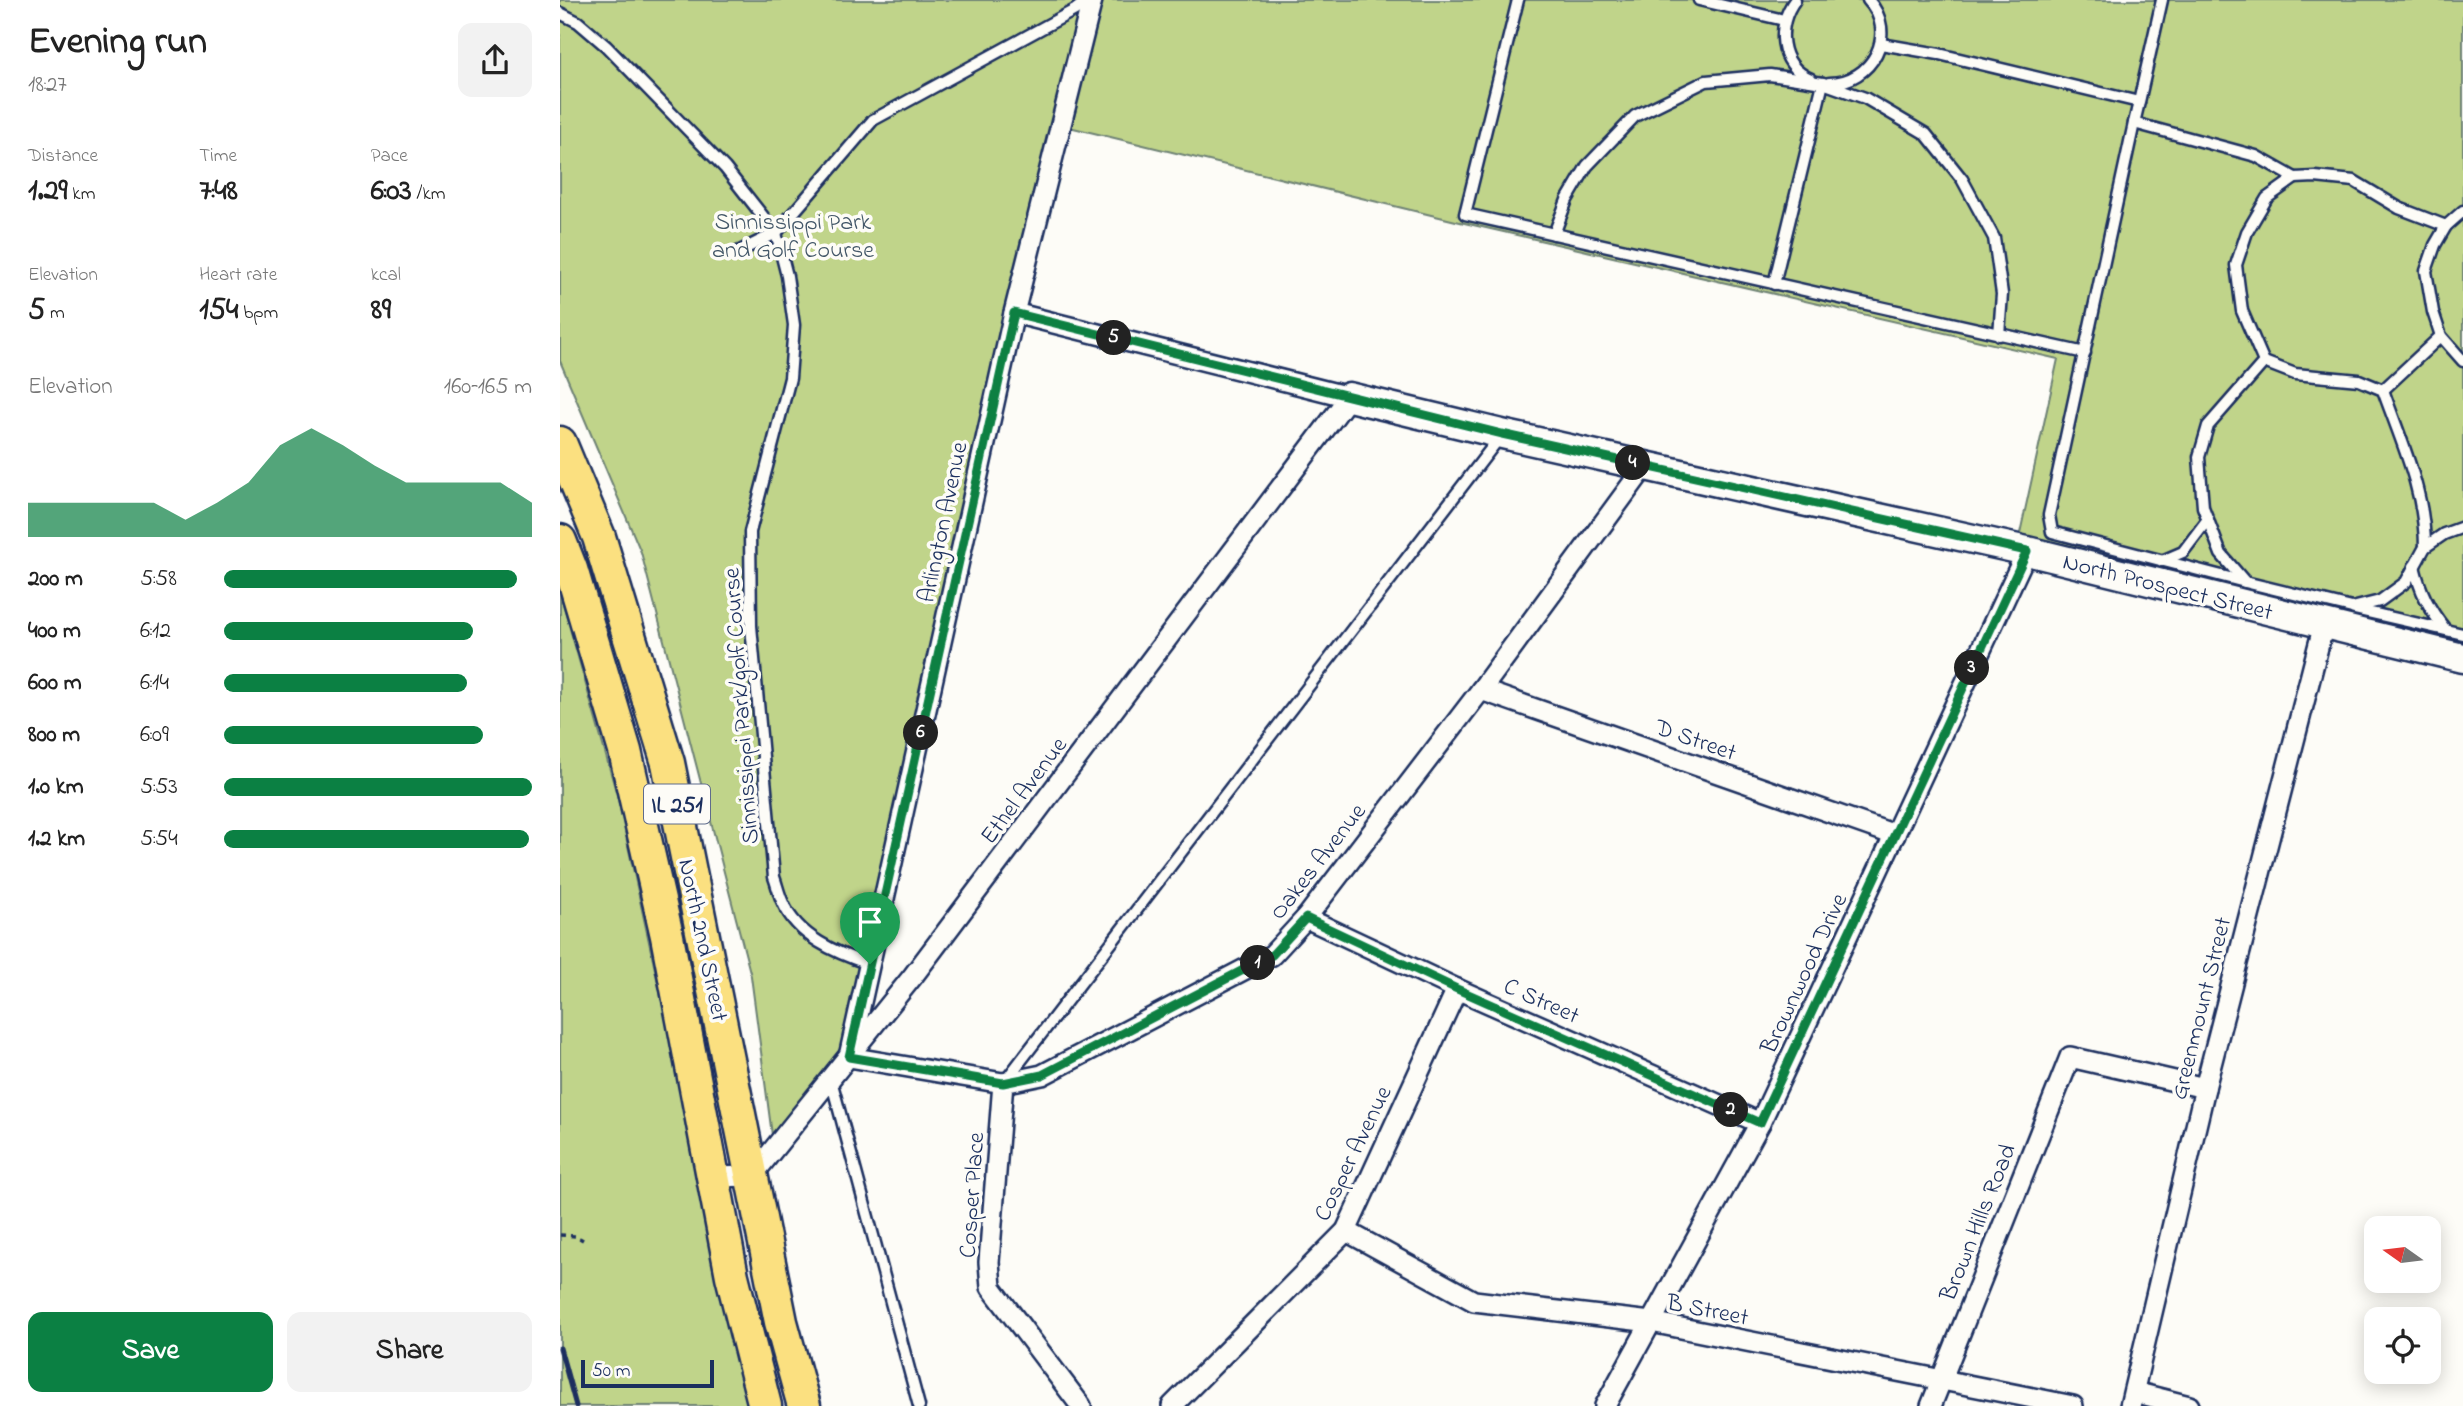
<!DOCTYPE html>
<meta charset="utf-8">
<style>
:root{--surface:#fff;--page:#f2f2f2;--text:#222;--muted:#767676;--accent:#0b8043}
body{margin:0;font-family:"Indie Flower",sans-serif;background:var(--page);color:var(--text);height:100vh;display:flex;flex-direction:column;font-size:26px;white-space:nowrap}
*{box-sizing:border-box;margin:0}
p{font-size:23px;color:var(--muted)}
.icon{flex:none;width:38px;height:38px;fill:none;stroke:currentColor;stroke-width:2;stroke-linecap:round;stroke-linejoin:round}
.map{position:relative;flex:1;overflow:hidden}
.side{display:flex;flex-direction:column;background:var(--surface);width:560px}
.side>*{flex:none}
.needle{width:46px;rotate:284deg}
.buttons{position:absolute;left:1804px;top:1216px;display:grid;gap:14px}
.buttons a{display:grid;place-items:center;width:77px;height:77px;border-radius:14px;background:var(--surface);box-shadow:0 4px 18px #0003;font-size:35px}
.scale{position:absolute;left:21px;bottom:18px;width:133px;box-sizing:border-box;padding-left:7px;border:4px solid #1b2f5e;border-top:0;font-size:19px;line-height:24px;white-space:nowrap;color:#1b2f5e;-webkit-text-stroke:5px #fdfcf7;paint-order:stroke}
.pin{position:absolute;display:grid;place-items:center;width:60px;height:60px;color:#fff;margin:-72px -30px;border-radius:50% 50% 50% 0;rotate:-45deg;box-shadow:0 0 7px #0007}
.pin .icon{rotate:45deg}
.km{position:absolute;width:35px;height:35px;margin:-18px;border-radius:50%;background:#222;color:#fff;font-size:19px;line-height:35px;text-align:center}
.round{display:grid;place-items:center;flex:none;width:74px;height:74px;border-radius:14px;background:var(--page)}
.summary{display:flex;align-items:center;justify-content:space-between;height:119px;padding:0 28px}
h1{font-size:38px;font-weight:800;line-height:52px}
.stats{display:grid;grid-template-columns:repeat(3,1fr);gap:10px;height:119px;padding:7px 28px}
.stats div{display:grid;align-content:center}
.stats b{font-size:30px;font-weight:800}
.stats small{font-size:19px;font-weight:400}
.stats p{font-size:19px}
.chart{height:196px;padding:14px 28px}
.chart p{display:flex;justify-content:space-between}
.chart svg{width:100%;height:126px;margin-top:7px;fill:var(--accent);opacity:.7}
.action{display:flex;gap:14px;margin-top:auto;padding:14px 28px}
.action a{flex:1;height:80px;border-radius:14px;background:var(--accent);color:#fff;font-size:28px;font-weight:800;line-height:80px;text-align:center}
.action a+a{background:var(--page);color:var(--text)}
ul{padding:0 28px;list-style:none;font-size:23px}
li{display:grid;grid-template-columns:112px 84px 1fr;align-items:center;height:52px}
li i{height:18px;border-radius:9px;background:var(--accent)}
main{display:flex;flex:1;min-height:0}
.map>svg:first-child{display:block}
.green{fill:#c0d48a;stroke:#6e8274;stroke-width:2}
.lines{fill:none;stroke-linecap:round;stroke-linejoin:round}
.lane-casing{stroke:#1b2f5e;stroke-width:15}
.street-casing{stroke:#1b2f5e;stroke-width:24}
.secondary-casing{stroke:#1b2f5e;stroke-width:33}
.primary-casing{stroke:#1b2f5e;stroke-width:37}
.path{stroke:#1b2f5e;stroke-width:3.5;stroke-dasharray:5 5;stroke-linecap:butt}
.lane{stroke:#fdfcf7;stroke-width:10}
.street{stroke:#fdfcf7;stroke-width:19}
.secondary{stroke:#fdfcf7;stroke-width:28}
.primary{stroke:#fbe080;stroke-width:32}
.rail{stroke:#1b2f5e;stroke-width:5}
.route-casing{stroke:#fff;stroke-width:14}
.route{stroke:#0b8043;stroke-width:9}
.labels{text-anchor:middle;stroke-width:7;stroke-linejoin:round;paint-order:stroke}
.shield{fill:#fdfcf7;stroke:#5f6c8c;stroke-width:2}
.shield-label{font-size:23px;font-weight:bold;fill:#1b2f5e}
.park-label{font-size:24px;fill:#445869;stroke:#fdfcf7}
.street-label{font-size:24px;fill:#1b2f5e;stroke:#fdfcf7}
</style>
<main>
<section class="side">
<div class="summary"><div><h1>Evening run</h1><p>18:27</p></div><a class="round"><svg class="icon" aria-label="share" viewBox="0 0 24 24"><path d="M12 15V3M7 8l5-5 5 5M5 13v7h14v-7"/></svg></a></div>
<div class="stats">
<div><p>Distance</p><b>1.29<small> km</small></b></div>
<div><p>Time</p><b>7:48</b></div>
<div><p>Pace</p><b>6:03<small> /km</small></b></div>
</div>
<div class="stats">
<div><p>Elevation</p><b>5<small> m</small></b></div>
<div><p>Heart rate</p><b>154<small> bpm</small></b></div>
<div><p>kcal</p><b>89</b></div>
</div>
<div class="chart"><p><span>Elevation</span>160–165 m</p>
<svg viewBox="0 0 160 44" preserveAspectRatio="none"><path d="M0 44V32L10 32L20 32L30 32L40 32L50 38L60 32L70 25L80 12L90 6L100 12L110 19L120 25L130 25L140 25L150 25L160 32V44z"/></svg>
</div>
<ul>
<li><b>200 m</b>5:58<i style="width:95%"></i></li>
<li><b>400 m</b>6:12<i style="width:81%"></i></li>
<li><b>600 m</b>6:14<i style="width:79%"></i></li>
<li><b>800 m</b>6:09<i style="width:84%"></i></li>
<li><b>1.0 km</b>5:53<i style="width:100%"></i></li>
<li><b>1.2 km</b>5:54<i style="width:99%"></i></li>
</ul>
<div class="action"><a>Save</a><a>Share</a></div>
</section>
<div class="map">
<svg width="1903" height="1406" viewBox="0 0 1903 1406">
<rect width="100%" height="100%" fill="#fdfcf7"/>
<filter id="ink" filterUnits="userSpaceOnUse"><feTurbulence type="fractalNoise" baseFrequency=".0143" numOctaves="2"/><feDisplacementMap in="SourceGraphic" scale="14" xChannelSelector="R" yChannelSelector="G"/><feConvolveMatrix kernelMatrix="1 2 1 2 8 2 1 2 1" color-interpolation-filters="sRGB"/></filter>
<g filter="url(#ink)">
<g class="green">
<path d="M0,0H1903V645L1459,538L1498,359L900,222L501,125L289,1057L212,1135L191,976L81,552L0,361Z"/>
<path d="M0,593L57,795L190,1406H0Z"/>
</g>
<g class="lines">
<g class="lane-casing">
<g id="lane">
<path d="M958,0L905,214L1525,353"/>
<path d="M1139,0L1224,20"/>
<path d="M1235,0C1216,25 1218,65 1251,79"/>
<path d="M0,13L18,22L46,46L165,168L216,233L227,276L234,325L230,378L190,532L191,626L214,877C217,885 219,895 223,903C238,937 276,953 309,964"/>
<path d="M1321,44L1379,54L1579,102L1602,0"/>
<path d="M1269,83C1312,83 1339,33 1308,0"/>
<path d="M1579,102L1574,123L1696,156L1735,178L1707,198L1687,232L1676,265L1682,311L1704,362L1648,426L1639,457L1643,507L1661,554L1685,582L1792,608L1820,601L1846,582L1865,547L1884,534L1903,527"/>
<path d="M1574,123L1489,515L1492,532L1685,582"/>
<path d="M1735,178L1755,177L1794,181L1839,208L1886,226L1903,211"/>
<path d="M1886,226L1875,245L1866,271L1873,312L1881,336L1903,361"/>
<path d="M994,234L1007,200L1027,166L1075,116L1146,81L1210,75L1263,83L1305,98L1366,134L1402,179L1434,238L1442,294L1439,335"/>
<path d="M172,255L216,233L313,120L515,10L528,0"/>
<path d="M1214,284L1263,83"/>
<path d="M1704,362L1735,374L1799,380L1823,390C1841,441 1865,492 1865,547"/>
<path d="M1823,390L1881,336"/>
<path d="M1602,561L1623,552L1648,519"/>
<path d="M1854,566C1860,591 1869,609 1885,629"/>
<path d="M1794,609L1903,634"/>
<path d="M271,1080L359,1406"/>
<path d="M446,1080L940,437"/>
</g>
</g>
<g class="street-casing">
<g id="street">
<path d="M921,690L1335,835"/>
<path d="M746,918L897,989L1200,1123"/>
<path d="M290,1052L454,313L532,0"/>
<path d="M289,1057L443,1083L482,1075L712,955L746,918L921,690L1086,465"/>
<path d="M443,1083L429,1262L431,1287L521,1406"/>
<path d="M153,1177L192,1176L353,976L789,397L454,313"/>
<path d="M786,1231L914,1301L1091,1322L1513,1406"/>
<path d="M1574,1392L1629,1406"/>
<path d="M612,1406L786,1231L897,989"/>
<path d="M1045,1406L1200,1123L1467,551"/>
<path d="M1371,1406L1510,1057L1645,1088"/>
<path d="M1570,1406L1645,1088L1764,624"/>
</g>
</g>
<g class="secondary-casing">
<path id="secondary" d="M789,397L942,434L1467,551L1903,658"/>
</g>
<g class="primary-casing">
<g id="primary">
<path d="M0,443L39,537L108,763L221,1322L244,1406"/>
<path d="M0,541L11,569L65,751L107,936L172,1276L205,1406"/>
</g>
</g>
<path class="path" d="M0,1235L16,1236L23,1240"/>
<use href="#lane" class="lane"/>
<use href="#street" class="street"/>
<use href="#secondary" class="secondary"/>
<use href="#primary" class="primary"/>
<path class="rail" d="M0,1348L16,1406"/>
</g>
</g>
<g class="lines" filter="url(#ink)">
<g class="route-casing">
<path id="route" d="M454,313L942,434L1467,551L1200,1123L897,989L746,918L712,955L482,1075L443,1083L289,1057Z"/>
</g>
<use href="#route" class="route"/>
</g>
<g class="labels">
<rect class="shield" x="84" y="784.5" width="66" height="39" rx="5"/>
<g class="shield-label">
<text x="117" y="812">IL 251</text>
</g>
<g class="park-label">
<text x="233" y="229">Sinnissippi Park<tspan x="233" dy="28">and Golf Course</tspan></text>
</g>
<g class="street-label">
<text transform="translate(382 522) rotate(-78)" y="8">Arlington Avenue</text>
<text transform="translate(1608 586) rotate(14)" y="8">North Prospect Street</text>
<text transform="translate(180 706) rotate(-94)" y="8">Sinnissippi Park/golf Course</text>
<text transform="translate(1136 739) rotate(19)" y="8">D Street</text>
<text transform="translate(463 790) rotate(-53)" y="8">Ethel Avenue</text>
<text transform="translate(757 861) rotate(-52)" y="8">Oakes Avenue</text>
<text transform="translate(144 940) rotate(78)" y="8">North 2nd Street</text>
<text transform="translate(1243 973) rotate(-65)" y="8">Brownwood Drive</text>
<text transform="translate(982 1000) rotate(24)" y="8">C Street</text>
<text transform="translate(1640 1008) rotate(-76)" y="8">Greenmount Street</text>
<text transform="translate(792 1153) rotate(-64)" y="8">Cosper Avenue</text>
<text transform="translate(411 1195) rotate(-86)" y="8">Cosper Place</text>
<text transform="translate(1417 1222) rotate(-68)" y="8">Brown Hills Road</text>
<text transform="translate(1148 1309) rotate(11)" y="8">B Street</text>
</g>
</g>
</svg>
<div class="buttons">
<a><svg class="needle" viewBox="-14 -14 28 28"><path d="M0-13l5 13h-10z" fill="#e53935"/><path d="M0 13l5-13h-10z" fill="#767676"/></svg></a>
<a><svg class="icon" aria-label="locate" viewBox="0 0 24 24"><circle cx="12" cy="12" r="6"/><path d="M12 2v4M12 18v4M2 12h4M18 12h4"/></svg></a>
</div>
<div class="scale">50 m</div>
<div class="pin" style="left:310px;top:964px;background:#1e9e55"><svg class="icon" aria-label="arrive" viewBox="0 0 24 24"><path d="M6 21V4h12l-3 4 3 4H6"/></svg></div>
<b class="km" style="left:698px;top:963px">1</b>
<b class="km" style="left:1171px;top:1110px">2</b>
<b class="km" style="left:1412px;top:668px">3</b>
<b class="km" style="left:1073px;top:463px">4</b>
<b class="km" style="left:554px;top:338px">5</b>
<b class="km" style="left:361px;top:733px">6</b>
</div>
</main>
